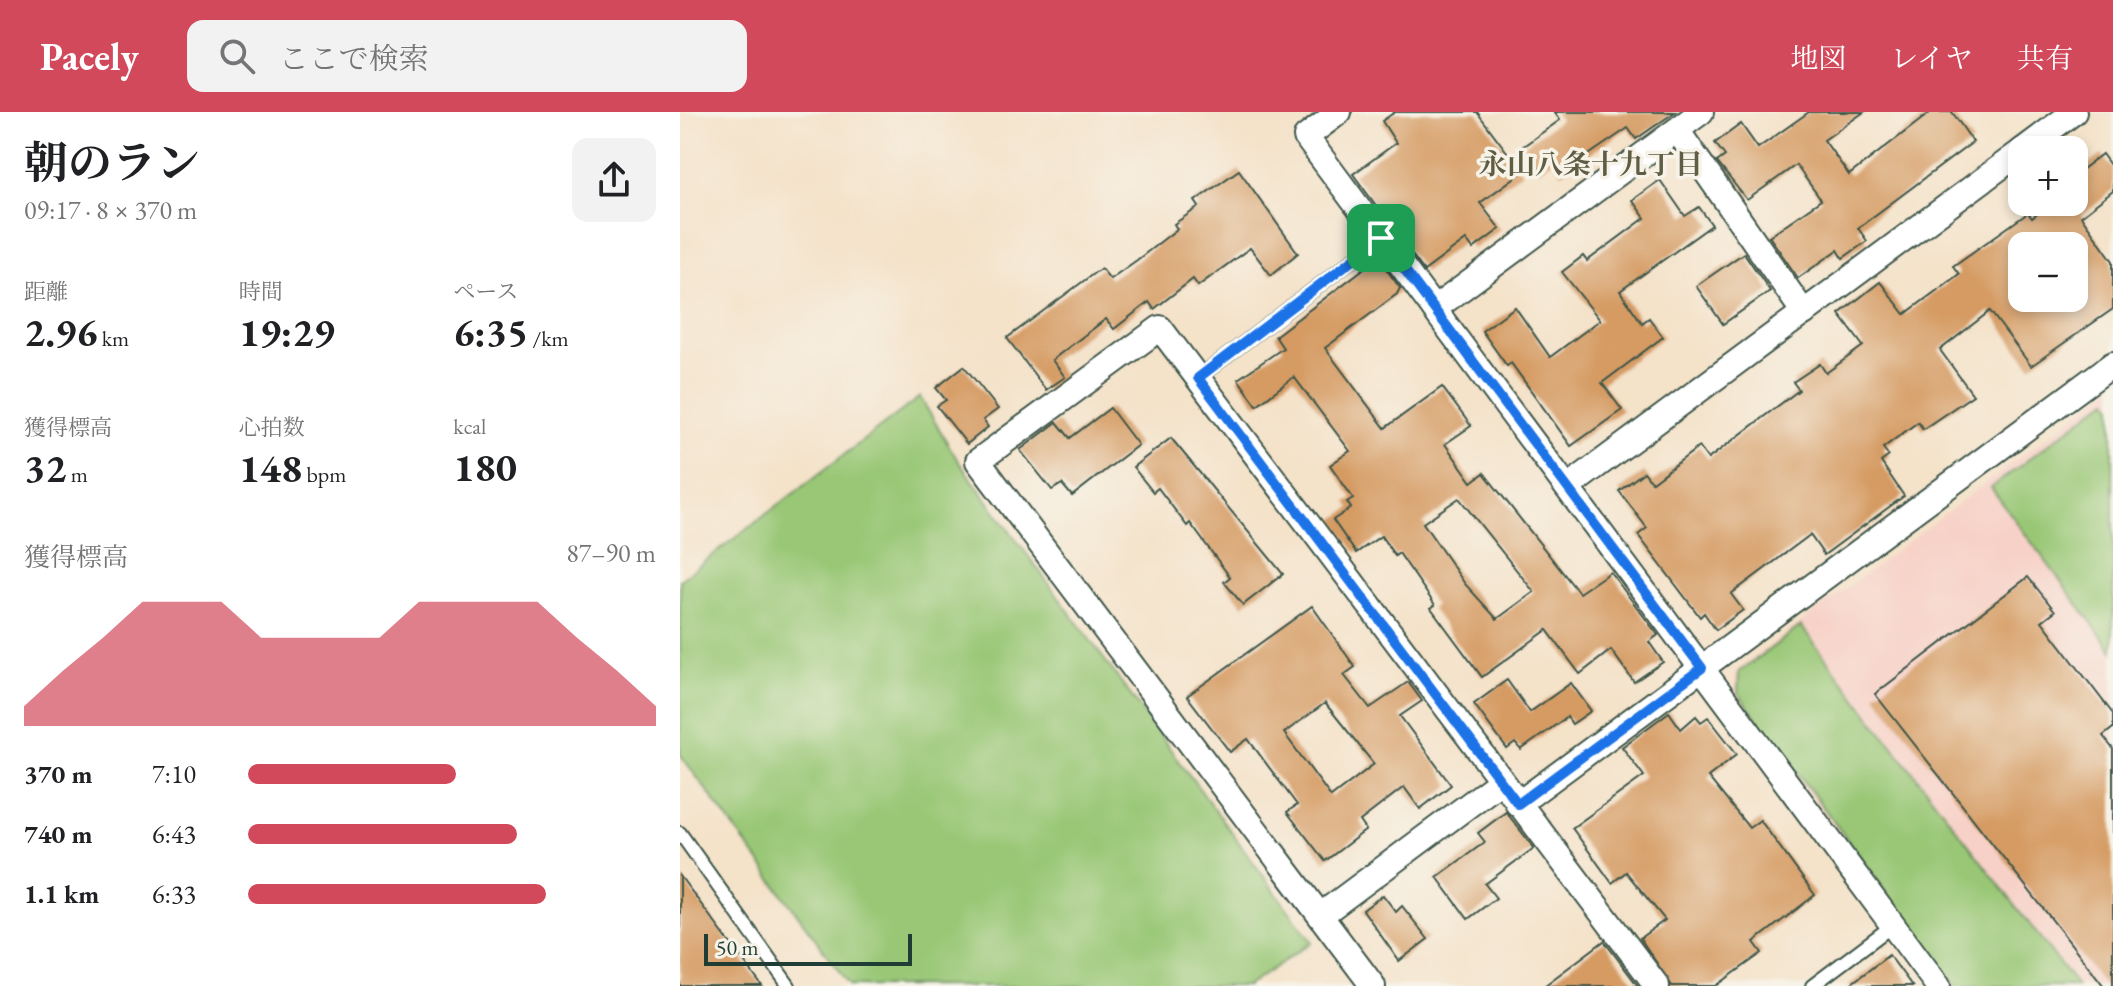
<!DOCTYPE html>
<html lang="ja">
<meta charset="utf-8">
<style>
:root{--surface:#fff;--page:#f2f2f2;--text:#202124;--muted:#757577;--accent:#d1495b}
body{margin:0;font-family:"EB Garamond","Noto Serif JP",serif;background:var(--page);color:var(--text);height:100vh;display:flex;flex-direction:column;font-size:30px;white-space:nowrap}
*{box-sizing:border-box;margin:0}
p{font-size:26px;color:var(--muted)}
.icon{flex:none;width:44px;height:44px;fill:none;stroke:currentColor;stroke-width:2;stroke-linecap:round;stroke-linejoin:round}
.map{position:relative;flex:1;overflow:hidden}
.drawer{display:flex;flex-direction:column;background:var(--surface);width:680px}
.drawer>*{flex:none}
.controls{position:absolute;left:1328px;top:24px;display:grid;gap:16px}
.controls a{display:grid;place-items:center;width:80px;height:80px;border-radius:16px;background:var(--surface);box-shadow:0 4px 12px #0003;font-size:40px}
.scale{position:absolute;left:24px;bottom:20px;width:208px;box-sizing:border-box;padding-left:8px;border:4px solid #1f3d34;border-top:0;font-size:22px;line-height:28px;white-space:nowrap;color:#1f3d34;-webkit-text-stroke:6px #f7f3e8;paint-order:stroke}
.pin{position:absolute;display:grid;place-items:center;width:68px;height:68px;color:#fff;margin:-34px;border-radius:16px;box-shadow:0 4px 12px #0006}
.round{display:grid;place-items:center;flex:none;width:84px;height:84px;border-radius:16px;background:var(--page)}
.head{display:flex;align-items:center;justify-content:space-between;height:136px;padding:0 24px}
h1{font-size:44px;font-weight:700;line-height:60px}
.stats{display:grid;grid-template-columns:repeat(3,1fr);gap:12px;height:136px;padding:8px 24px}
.stats div{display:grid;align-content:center}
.stats b{font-size:40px;font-weight:700}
.stats small{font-size:22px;font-weight:400}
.stats p{font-size:22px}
.chart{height:224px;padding:16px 24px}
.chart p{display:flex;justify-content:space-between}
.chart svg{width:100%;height:144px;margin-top:8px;fill:var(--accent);opacity:.7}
ul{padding:0 24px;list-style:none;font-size:26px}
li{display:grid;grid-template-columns:128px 96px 1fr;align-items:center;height:60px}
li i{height:20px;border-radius:10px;background:var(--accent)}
header{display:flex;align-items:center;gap:48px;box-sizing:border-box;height:112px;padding:0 40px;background:var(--accent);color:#fff}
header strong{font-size:38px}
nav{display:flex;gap:44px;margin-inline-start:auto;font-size:28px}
.search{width:560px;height:72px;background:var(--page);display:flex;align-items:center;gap:20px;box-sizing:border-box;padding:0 28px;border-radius:16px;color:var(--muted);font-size:30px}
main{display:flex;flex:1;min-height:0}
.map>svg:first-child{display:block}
.built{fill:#f7d1c7}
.green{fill:#99c776;stroke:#5c8255;stroke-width:2}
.building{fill:#d59b64;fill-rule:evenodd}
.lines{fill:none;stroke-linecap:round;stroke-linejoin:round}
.service-casing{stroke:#3f564a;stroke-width:16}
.minor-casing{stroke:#3f564a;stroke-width:28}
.service{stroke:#fff;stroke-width:12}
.minor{stroke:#fff;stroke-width:24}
.route-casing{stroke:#fff;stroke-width:16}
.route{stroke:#1a73e8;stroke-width:10}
.labels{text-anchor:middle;stroke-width:7;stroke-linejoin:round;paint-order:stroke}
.neighbourhood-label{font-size:28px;font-weight:bold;fill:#5f5e45;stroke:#f7f3e8}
</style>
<header>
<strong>Pacely</strong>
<div class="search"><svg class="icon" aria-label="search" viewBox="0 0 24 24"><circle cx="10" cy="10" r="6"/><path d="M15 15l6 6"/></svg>ここで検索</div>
<nav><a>地図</a><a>レイヤ</a><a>共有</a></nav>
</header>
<main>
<section class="drawer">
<div class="head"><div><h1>朝のラン</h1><p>09:17 · 8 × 370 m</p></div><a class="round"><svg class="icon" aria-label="share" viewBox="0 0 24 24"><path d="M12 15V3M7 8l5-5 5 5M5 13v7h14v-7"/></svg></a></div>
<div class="stats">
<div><p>距離</p><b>2.96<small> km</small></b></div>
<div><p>時間</p><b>19:29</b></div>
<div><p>ペース</p><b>6:35<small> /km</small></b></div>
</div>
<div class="stats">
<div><p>獲得標高</p><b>32<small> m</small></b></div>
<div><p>心拍数</p><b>148<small> bpm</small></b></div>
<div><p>kcal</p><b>180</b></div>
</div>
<div class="chart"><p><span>獲得標高</span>87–90 m</p>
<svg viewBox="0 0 160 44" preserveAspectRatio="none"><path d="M0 44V38L10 27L20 17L30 6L40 6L50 6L60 17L70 17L80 17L90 17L100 6L110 6L120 6L130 6L140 17L150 27L160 38V44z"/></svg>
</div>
<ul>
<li><b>370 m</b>7:10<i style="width:51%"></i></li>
<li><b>740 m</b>6:43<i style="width:66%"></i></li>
<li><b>1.1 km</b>6:33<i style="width:73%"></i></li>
</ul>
</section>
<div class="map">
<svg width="1433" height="874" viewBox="0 0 1433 874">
<rect width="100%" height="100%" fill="#f7f3e8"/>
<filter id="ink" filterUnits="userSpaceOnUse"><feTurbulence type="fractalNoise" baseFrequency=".0125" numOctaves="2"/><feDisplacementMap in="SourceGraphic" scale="16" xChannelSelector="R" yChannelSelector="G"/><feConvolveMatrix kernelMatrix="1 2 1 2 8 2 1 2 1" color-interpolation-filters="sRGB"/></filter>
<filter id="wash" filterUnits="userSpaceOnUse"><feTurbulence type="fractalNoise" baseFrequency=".006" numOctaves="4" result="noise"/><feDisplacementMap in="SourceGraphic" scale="32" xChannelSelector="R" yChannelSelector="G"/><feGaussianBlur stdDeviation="1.8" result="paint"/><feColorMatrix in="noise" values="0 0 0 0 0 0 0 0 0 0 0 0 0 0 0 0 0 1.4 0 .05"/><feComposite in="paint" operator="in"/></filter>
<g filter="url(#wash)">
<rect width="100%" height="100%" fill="#f4e2c9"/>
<path class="built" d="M1433,275V874H1272L1055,582V560Z"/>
<g class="green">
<path d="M240,285L277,347L632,830L567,874H170L0,642V468Z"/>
<path d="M1428,287L1433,294V539L1311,376Z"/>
<path d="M1121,514L1397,874H1276L1058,581L1059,560Z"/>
</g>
<g id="blocks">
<g class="building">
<path d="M715,0H797L842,60L800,91L820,117L793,137L786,128L744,159L673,62L716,31L702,9Z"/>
<path d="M874,0H995L956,27L948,16L882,61L873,48L858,58L842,35L880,8Z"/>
<path d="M1129,0H1184L1144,28L1169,63L1251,0H1272L1293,30L1178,116L1187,129L1163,146L1158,138L1118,166L1089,124L1141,88L1116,53L1067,88L1037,50L1045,44L1035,31L1061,12L1078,36Z"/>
<path d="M1422,42L1433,57V79L1401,104L1433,149V197L1351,254L1310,199L1260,238L1293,283L1243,317L1238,310L1203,336L1209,344L1201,350L1224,384L1144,443L1130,423L1051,482L1063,498L1036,518L1024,501L1020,505L958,423L967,416L939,379L964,360L972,370L1019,335L1028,347L1119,278L1113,270L1140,252L1146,261L1183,234L1159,202L1200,170L1225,202L1279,162L1273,154L1348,101L1352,106L1373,90H1394V63ZM1342,134H1394V186H1374L1361,195L1354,186H1342Z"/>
<path d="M559,58L618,141L591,163L570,136L518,174L513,167L474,197L469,190L434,217L426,207L372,248L385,265L366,278L327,226L421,156L430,167L457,148L497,117L494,112L519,95L515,89Z"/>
<path d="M980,68L1005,104L1019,95L1032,113L940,179L962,211L969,206L983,225L922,271L942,298L891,334L831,251L827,254L802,219L835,195L870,245L920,208L882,160L903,144L907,149L965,106L952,88Z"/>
<path d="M1064,141L1090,179L1043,212L1016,174Z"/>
<path d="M698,146L720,176L717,182L645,236L705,316L762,275L791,314L765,332L792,370L804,361L899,481L930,460L978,523L969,530L983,550L954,570L931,538L900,562L867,518L802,565L751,496L755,493L719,441L715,444L701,424L676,441L653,408L671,396L667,390L673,386L650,353L670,339L614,265L577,293L558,267L603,236L595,224ZM779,386L854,480L817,507L785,472L743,411Z"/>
<path d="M284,254L318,297L303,308L308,315L287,332L257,294L266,288L256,276Z"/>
<path d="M430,296L458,333L392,384L382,372L372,378L340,338L377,310L390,326Z"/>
<path d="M491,326L603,462L563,493L544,470L550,465L510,411L507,414L478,376L473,380L453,355Z"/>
<path d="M1348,465L1375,499L1362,509L1433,602V616L1423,624L1433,637V874H1424L1195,582Z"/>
<path d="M632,494L675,555L664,563L690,596L728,570L742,589L720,604L771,673L740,697L724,675L680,709L686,718L645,749L607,700L617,693L568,627L550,640L507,584ZM645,591L694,652L651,685L604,621Z"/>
<path d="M827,568L850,600L891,571L911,599L892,612L887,605L841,638L835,631L827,637L794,592Z"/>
<path d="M989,600L1001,617L1016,604L1021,610L1028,605L1057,642L1028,665L1069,716L1080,708L1135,783L1074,830L1082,841L1036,874H992L960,826L985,808L946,760L932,771L892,716L964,664L942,635Z"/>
<path d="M826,700L854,736L805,772L816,786L788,807L757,765L805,730L798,721Z"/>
<path d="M0,764L82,874H0Z"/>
<path d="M703,783L716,800L722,794L748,827L719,849L683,798Z"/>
<path d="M924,829L958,874H864Z"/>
<path d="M1209,843L1232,874H1168Z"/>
</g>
</g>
</g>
<g filter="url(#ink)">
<use href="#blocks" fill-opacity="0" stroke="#3f564a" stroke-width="2"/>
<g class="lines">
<g class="service-casing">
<g id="service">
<path d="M518,266L701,126"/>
<path d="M0,721L109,874"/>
<path d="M1132,874L1213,813"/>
</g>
</g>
<g class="minor-casing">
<g id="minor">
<path d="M659,0L626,25L1258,874"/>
<path d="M997,18L1124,201"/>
<path d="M1343,38L1394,0"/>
<path d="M754,197L1021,0"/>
<path d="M888,375L1342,39"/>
<path d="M838,692L1433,252"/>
<path d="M641,803L821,669"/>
<path d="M693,874L298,349L480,216L977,874"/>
</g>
</g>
<use href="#service" class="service"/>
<use href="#minor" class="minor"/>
</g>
</g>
<g class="lines" filter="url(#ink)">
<g class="route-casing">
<path id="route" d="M701,126L1022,556L838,692L518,266Z"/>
</g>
<use href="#route" class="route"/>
</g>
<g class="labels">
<g class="neighbourhood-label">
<text x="911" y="62">永山八条十九丁目</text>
</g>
</g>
</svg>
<div class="controls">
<a>+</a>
<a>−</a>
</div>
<div class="scale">50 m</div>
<div class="pin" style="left:701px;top:126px;background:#1e9e55"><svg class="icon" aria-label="arrive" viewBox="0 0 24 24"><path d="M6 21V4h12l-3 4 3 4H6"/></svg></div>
</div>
</main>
